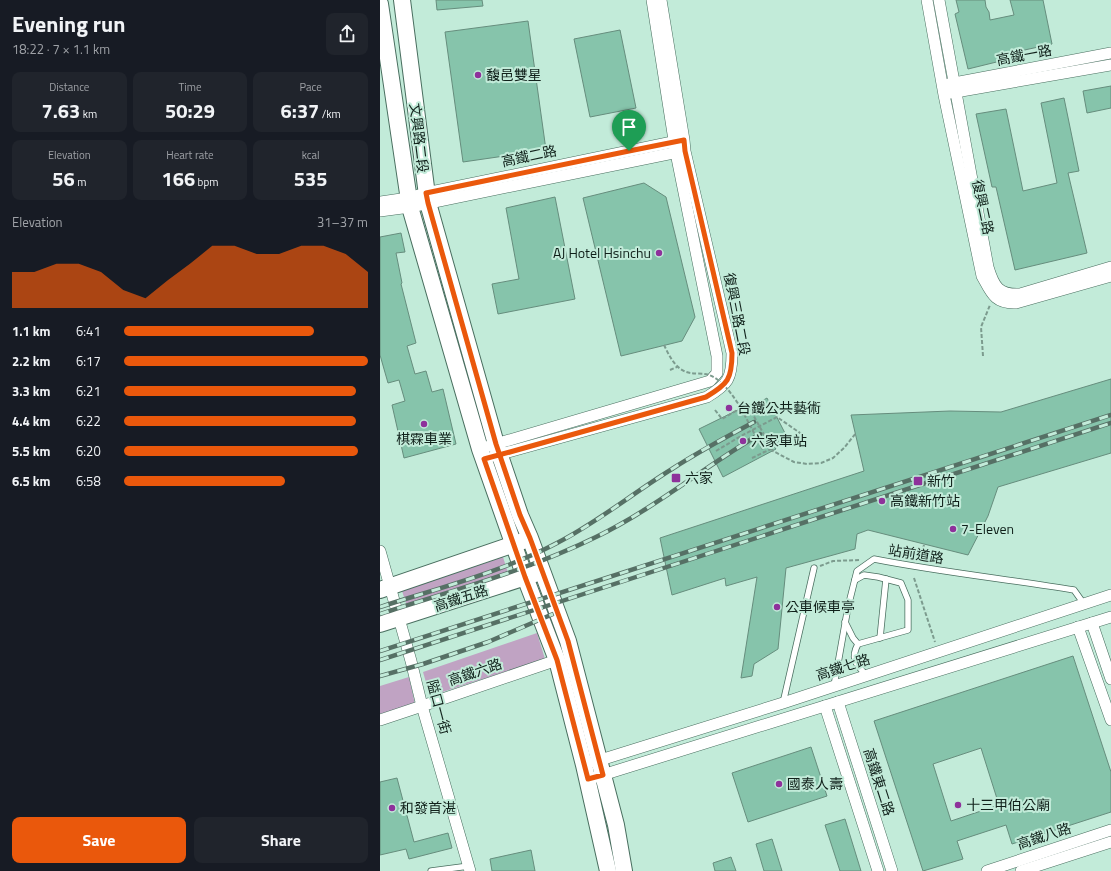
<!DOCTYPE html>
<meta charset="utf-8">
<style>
:root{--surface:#171b24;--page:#20242c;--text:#f1f3f6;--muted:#9ea1a6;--accent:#ea580c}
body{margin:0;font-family:"Titillium Web","Noto Sans TC",sans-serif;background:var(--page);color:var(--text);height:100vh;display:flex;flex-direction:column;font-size:15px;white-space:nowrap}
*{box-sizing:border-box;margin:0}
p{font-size:13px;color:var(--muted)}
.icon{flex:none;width:22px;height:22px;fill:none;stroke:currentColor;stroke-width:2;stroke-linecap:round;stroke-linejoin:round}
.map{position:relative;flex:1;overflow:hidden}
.panel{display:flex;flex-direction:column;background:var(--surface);width:380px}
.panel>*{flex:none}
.pin{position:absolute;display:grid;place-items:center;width:34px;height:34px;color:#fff;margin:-41px -17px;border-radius:50% 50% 50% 0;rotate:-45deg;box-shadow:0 0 4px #0007}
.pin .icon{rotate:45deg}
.round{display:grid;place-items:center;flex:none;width:42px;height:42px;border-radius:8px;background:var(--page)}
.head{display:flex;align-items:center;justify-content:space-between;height:68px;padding:0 12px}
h1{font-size:22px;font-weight:700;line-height:30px}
.figures{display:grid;grid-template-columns:repeat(3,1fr);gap:6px;height:68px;padding:4px 12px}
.figures div{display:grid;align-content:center;border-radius:8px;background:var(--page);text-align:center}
.figures b{font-size:20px;font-weight:700}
.figures small{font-size:11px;font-weight:400}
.figures p{font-size:11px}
.chart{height:112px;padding:8px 12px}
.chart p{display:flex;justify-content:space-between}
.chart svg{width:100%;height:72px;margin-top:4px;fill:var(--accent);opacity:.7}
.primary-button{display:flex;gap:8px;margin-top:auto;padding:8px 12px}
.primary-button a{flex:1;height:46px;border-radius:8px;background:var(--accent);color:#fff;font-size:16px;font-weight:700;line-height:46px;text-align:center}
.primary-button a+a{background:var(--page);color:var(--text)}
ul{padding:0 12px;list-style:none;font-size:13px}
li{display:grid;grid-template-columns:64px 48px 1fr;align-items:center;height:30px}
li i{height:10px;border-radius:5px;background:var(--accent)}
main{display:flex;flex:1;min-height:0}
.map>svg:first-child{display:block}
.green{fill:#c0a3c3}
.building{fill:#86c4ab;stroke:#668d7d;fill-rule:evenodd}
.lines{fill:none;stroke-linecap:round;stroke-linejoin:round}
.lane-casing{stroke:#496e5f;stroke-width:7}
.street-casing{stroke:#496e5f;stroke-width:12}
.secondary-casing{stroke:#496e5f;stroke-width:18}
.path{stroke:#7c9b8e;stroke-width:2;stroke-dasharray:4 2;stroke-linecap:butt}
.lane{stroke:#fff;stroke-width:5.5}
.street{stroke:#fff;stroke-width:11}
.secondary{stroke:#fff;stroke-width:16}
.rail-casing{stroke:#567065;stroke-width:4.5}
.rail{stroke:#c2ebd9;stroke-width:3;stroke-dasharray:9;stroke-linecap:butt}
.path-bridge{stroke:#7c9b8e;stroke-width:2;stroke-dasharray:4 2;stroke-linecap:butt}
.route-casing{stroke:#fff;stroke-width:8}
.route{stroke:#ea580c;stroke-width:5}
.poi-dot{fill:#8e319b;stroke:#c2ebd9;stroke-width:1.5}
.labels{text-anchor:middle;stroke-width:4;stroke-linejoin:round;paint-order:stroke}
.street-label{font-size:14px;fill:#10201a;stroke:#c2ebd9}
.poi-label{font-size:14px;fill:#10201a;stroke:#c2ebd9;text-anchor:start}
</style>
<main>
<section class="panel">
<div class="head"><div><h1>Evening run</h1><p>18:22 · 7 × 1.1 km</p></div><a class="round"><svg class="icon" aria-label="share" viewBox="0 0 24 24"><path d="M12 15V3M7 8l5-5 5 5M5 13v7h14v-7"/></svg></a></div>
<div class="figures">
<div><p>Distance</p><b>7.63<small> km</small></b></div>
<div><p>Time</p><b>50:29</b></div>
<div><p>Pace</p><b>6:37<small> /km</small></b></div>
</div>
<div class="figures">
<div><p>Elevation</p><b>56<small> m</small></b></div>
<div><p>Heart rate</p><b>166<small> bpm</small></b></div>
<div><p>kcal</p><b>535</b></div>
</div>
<div class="chart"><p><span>Elevation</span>31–37 m</p>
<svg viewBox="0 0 160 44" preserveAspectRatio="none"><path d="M0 44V22L10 22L20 17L30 17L40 22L50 33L60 38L70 27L80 17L90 6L100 6L110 11L120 11L130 6L140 6L150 11L160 22V44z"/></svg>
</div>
<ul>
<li><b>1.1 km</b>6:41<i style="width:78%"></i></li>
<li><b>2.2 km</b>6:17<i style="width:100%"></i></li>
<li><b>3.3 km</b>6:21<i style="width:95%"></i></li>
<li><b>4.4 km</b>6:22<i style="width:95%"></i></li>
<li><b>5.5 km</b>6:20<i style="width:96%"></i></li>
<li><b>6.5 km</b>6:58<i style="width:66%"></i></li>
</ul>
<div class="primary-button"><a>Save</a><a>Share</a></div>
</section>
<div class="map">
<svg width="731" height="871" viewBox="0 0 731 871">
<rect width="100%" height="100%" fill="#c2ebd9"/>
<g class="green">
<path d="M123,557L129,576L28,609L22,591Z"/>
<path d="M157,633L165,659L50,696L43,672Z"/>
<path d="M29,677L35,704L0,714V686Z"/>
</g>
<g class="building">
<path d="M56,0H102L103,6L57,10Z"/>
<path d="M576,0H605L606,7L609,12L610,20L634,15L630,0H663L672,44L640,51L641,56L588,69L575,14L579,12Z"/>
<path d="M148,21L166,150L83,162L65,32Z"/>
<path d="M240,30L256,108L210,117L194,39Z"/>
<path d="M731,86V108L707,113L703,91Z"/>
<path d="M684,98L699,171L688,173L707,253L635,270L616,187H612L596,114L626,109L643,191L677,183L661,103Z"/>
<path d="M264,183L286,197L315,317L302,341L241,356L203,198Z"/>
<path d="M175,197L195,299L118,314L112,284L139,279L126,208Z"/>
<path d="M21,233L25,252L16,253L22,283L21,284L36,343L27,346L35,374L46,371L52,392L63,389L76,444L24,458L12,405L25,401L19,380L8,383L0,355V237Z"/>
<path d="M731,379V453L618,487L608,516L588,555L488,530L477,534L475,549L406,568L398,649L374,664L372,676L361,678L377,577L346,586L345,578L292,595L280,538L484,471L471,415L570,411L621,412Z"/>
<path d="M387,398L407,437L393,445L396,449L343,477L319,429L370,404L371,407Z"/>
<path d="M693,656L731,772V812L632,844L626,825L577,841L583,859L543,871L494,721ZM601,748L619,805L571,821L553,764Z"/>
<path d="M431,747L447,796L368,822L352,773Z"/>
<path d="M17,778L34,842L68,833L72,848L29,859L26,849L0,855V782Z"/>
<path d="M465,819L481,871H460L445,825Z"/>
<path d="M392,839L402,871H384L376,844Z"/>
<path d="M151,850L155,871H112L110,859Z"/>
<path d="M351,857L356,871H335L333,863Z"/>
</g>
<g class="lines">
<g class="lane-casing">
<g id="lane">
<path d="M475,580L484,575L498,577L521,583L528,600V630L478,644C470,659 476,664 486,675"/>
<path d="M465,622L473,638L478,644"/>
<path d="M500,638L506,579"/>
<path d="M454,686L468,607L477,571L494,559C560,572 627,579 694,590L704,604"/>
<path d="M403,703L434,568"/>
<path d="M51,871L89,866"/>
</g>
</g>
<g class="street-casing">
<g id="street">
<path d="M547,0L564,95L602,276C611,292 614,304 636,303L731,276"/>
<path d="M559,0L608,267C614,287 619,295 640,294L731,267"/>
<path d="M569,84L731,53"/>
<path d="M570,93L731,65"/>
<path d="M0,202L28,198L46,193L302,140"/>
<path d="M0,211L30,207L303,151"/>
<path d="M109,446L330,381L337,373V356L296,153L272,0"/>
<path d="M114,456L327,397C348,384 352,379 352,353L305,151L304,140L281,0"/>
<path d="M0,551L31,661L42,706L90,871"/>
<path d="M712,623L731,679"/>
<path d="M698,627L731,720"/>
<path d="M458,702L512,871"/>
<path d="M445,706L498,871"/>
<path d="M0,720L42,706L177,660"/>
<path d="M214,762L403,703L731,595"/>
<path d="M216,777L731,617"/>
<path d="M607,871L731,830"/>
<path d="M641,871L731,842"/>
</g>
</g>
<g class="secondary-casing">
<g id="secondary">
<path d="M22,0L48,203L116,444L140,515L150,538L188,641L236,825L244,871"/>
<path d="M0,4L30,207L100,449L145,577L177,660L204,765L228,871"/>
<path d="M0,590L143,541"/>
<path d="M0,624L155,574"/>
</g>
</g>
<g class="path">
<path d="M603,356L601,327L610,305"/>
<path d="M290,370L297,367"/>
<path d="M335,410L342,419L361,408L364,414L371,411L393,451L414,462L427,464L441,463L453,458L464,448L476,433"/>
<path d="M364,414L384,452"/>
<path d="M336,451L361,436L397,417L423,435"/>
<path d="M372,458L391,449"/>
<path d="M540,559L544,545"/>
<path d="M440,566L453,561L479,560"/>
<path d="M534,578L555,642"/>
</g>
<use href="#lane" class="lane"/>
<use href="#street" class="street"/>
<use href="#secondary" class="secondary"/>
<g class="rail-casing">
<g id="rail">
<path d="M0,607C59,588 122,572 177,543C218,522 253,493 292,469C318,452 346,437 374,422"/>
<path d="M0,614C73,590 147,571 216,537C274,509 324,467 380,434"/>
<path d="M0,651L731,415"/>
<path d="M0,660L731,423"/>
<path d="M0,676L43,664L108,642L173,614"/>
</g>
</g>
<use href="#rail" class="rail"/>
<path class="path-bridge" d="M284,345C290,357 296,371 311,373C316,374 324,373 329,375C343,380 353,396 361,408"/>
</g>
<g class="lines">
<g class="route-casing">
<path id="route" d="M249,151L46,193L48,203L116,444L140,515L150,538L188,641L223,775L208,779L177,660L145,577L104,459L130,452L326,397C348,384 352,379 352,353L305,151L304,140L249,151"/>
</g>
<use href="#route" class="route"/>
</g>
<g class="poi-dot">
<circle cx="98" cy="75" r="4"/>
<circle cx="279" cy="253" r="4"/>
<circle cx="349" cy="408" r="4"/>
<circle cx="44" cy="424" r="4"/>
<circle cx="363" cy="441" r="4"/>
<rect x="291" y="473" width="10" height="10" rx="2"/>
<rect x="533" y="476" width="10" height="10" rx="2"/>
<circle cx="502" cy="501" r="4"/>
<circle cx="573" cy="529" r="4"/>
<circle cx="397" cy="607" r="4"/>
<circle cx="399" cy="784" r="4"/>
<circle cx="578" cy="805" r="4"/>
<circle cx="12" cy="808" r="4"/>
</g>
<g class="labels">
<g class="street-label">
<text transform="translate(644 55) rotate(-11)" y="5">高鐵一路</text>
<text transform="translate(39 138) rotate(83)" y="5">文興路二段</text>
<text transform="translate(149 156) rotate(-12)" y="5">高鐵二路</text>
<text transform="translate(603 207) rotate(78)" y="5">復興二路</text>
<text transform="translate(357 314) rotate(79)" y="5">復興三路二段</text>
<text transform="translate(536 554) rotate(9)" y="5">站前道路</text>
<text transform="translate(81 598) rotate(-18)" y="5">高鐵五路</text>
<text transform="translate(463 667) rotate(-18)" y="5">高鐵七路</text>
<text transform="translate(95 672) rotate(-19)" y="5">高鐵六路</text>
<text transform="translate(59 707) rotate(75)" y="5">隘口一街</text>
<text transform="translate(499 782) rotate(72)" y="5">高鐵東二路</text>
<text transform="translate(664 836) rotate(-18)" y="5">高鐵八路</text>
</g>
<g class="poi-label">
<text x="106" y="80">馥邑雙星</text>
<text x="271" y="258" text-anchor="end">AJ Hotel Hsinchu</text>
<text x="357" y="413">台鐵公共藝術</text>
<text x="44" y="444" text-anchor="middle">棋霖車業</text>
<text x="371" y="446">六家車站</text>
<text x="305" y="483">六家</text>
<text x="547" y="486">新竹</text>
<text x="510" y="506">高鐵新竹站</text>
<text x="581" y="534">7-Eleven</text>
<text x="405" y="612">公車候車亭</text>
<text x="407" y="789">國泰人壽</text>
<text x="586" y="810">十三甲伯公廟</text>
<text x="20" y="813">和發首湛</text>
</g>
</g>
</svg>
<div class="pin" style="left:249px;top:151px;background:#1e9e55"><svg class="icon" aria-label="arrive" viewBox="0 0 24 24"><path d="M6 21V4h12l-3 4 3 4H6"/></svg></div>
</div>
</main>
